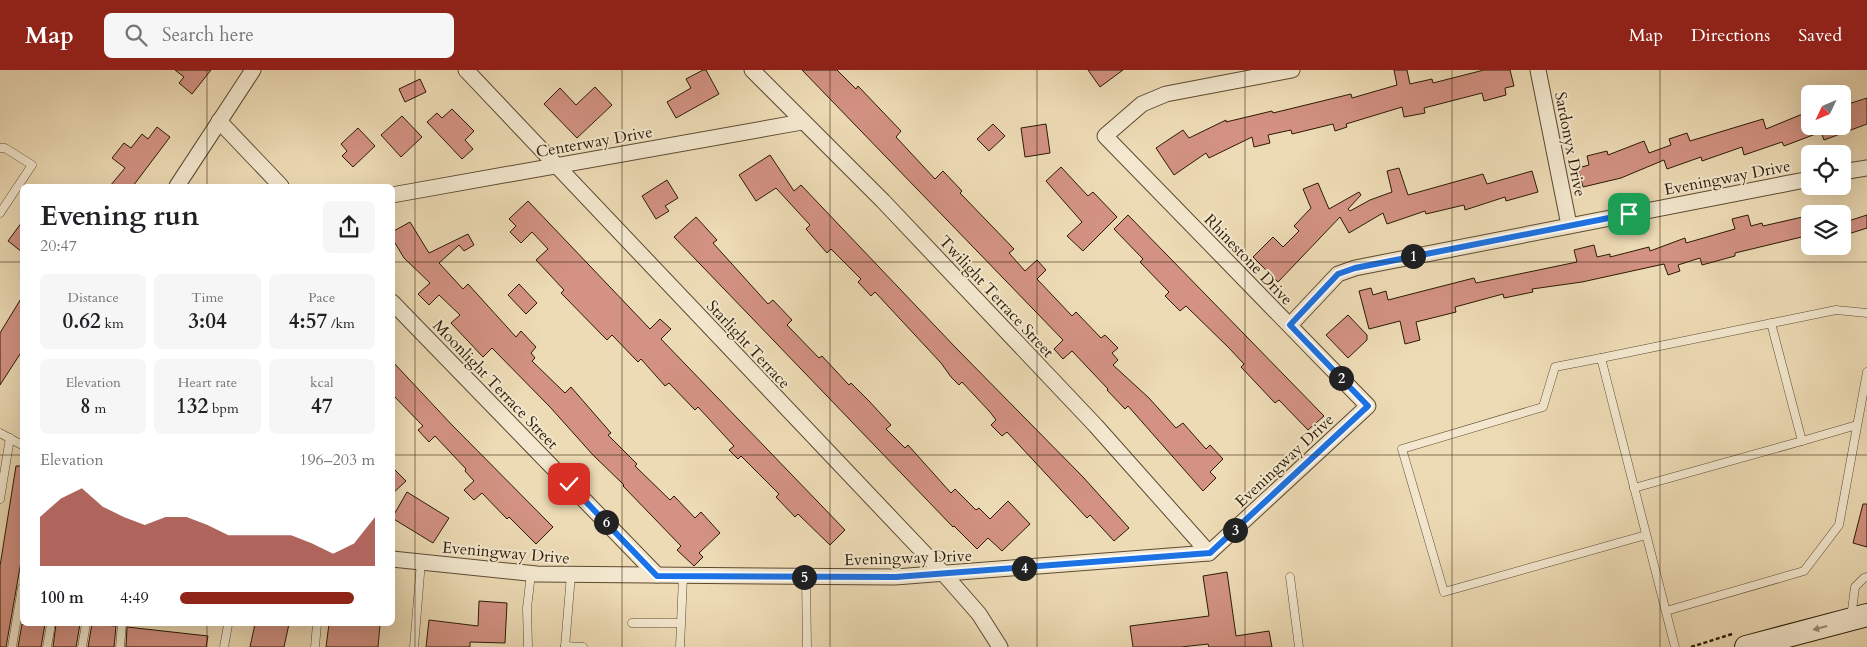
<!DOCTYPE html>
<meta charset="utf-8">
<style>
:root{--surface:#fff;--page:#f6f6f6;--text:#202124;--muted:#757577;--accent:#8f2418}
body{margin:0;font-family:Cardo,serif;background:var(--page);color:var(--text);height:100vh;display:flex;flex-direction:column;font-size:19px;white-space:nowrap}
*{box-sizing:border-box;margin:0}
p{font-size:16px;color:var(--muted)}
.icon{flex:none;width:28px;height:28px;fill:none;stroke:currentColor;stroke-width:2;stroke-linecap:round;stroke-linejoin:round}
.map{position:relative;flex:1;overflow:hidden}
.panel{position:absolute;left:20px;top:114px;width:375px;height:442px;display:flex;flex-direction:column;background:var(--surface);border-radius:8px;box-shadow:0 5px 20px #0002}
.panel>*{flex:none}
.needle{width:32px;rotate:226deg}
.tools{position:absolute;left:1801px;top:15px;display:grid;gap:10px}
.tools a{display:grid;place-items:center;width:50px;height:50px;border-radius:8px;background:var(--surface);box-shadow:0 5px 20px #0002;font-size:25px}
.pin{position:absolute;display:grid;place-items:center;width:42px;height:42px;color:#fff;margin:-21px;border-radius:10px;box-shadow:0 2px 8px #0006}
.km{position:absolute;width:25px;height:25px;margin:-12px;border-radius:50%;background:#222;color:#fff;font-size:14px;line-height:25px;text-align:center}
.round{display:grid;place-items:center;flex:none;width:52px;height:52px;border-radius:8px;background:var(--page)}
.summary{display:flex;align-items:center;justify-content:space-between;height:85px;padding:0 20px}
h1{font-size:28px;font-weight:700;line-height:38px}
.figures{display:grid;grid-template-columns:repeat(3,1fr);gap:8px;height:85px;padding:5px 20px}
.figures div{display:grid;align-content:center;border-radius:8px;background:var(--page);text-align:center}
.figures b{font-size:21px;font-weight:700}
.figures small{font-size:14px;font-weight:400}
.figures p{font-size:14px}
.chart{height:140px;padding:10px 20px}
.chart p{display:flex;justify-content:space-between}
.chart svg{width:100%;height:90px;margin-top:5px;fill:var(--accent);opacity:.7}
ul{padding:0 20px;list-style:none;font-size:16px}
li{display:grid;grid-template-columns:80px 60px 1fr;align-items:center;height:38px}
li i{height:12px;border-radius:6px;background:var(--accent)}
header{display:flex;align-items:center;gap:30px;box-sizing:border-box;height:70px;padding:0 25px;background:var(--accent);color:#fff}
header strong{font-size:24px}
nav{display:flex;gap:28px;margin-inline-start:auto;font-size:18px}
.search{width:350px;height:45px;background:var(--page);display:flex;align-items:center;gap:12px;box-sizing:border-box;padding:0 18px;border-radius:8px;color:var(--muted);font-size:19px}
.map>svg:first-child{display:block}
.building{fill:#d39283;stroke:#2b1a04}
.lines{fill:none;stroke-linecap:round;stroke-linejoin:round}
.lane-casing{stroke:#5c4a30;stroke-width:9}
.street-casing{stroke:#5c4a30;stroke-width:17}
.secondary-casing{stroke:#2b1a04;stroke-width:24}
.path{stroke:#2b1a04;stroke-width:2.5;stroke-dasharray:4 2.5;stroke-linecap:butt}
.lane{stroke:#f3e8cf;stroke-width:8}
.street{stroke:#f3e8cf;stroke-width:15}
.secondary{stroke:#f3e8cf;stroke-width:22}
.oneway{fill:#998b74}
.route-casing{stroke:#fff;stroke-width:10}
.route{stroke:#1a73e8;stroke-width:6}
.grid{fill:none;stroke:#2b1a04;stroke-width:1;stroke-opacity:0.55}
.labels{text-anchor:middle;stroke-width:4;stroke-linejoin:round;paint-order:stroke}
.street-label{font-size:16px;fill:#2b1a04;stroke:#f3e8cf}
</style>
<header>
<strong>Map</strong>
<div class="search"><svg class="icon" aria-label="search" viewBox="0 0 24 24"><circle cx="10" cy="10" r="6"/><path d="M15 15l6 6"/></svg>Search here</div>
<nav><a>Map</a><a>Directions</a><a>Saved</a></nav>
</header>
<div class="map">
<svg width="1867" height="577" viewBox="0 0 1867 577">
<rect width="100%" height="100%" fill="#eddbb5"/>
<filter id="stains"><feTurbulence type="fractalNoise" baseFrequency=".004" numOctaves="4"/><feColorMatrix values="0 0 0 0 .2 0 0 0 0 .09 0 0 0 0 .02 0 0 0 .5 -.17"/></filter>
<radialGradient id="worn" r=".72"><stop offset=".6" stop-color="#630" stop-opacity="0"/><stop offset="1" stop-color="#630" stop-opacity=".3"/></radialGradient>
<g class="building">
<path d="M175,0H211L192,24L179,13L184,7Z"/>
<path d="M703,0H706L719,24L676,48L667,32L691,18L686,9Z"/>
<path d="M802,0H837L856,19L858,16L901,61L896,67L935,109L943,101L962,121L960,123L1014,179L1009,183L1025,201L1037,190L1046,200L1037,209L1072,246L1076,242L1101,268L1105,265L1118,278L1112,283L1118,290L1113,295L1149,328L1176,358L1183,353L1206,379L1210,375L1223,389L1210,402L1216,408L1203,421L1128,336L1125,339L1107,320L1108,319L1072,281L1063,289L1054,279L1063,270Z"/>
<path d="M1088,0H1123L1100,17Z"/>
<path d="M1394,0H1407L1410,14L1432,9L1433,13L1484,0H1510L1514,16L1505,18L1506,25L1484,31L1482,23L1424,38L1425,43L1404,47L1402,37L1346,54L1347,57L1335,61L1333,54L1292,64L1291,60L1268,65L1270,73L1254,77L1252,67L1209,88L1206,83L1174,105L1156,78L1183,60L1189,68L1226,50V52L1272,41L1273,43L1351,24L1352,28L1397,15Z"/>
<path d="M420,9L426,22L405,32L399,19Z"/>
<path d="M595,17L612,35L577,68L544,34L560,18L576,35Z"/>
<path d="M1867,28V54L1824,70L1821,62L1784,76L1782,72L1744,85L1742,77L1702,91L1701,87L1667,99L1664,90L1621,108L1583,117L1578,98L1589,95L1587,86L1607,81L1608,85L1644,71L1649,83L1671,75L1669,69L1687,63L1690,71L1763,49L1766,59L1805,43L1810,56H1842V36Z"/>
<path d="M452,39L474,61L465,70L473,79L462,89L427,52L437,43L442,48Z"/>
<path d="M402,46L422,67L401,87L381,65Z"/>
<path d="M993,54L1005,66L989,81L977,69Z"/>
<path d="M1046,54L1050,83L1025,87L1021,58Z"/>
<path d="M157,57L170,67L133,116H110L125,98L112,88L124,73L131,78L142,64L148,69Z"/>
<path d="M358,58L375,76L353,97L342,86L347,81L341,74Z"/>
<path d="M770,85L794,121L801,115L956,278L1083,407L1129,458L1114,471L1090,445L1087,448L1007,362L1002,366L991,355L996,350L990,342L962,312L959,315L951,307L941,293L875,222L871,226L858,212L861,209L831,179L827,183L806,159L810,155L776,118L756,131L739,105Z"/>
<path d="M1061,97L1088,126L1093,122L1117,147L1083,181L1067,166L1082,152L1046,111Z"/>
<path d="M1399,98L1408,125L1483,104L1487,114L1532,101L1538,122L1506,131L1505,127L1465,140L1464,135L1426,144L1425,141L1387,154L1383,143L1349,163L1340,147L1278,212L1253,187L1273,167L1283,177L1299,161L1294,156L1311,138L1303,119L1318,113L1329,139L1359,122L1361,125L1348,139L1350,141L1370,130L1392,122L1387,101Z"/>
<path d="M667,110L678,128L665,136L669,141L656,149L642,126Z"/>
<path d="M528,131L650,259L660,249L671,259L661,269L845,460L830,475L798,444L795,447L776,427L779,424L741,386L738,389L729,380L734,376L698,337L695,340L669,313L665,316L641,289L638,292L612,265L607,270L561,223L564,220L536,190L548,179L532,162L521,173L510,162L516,156L509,149Z"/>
<path d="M1128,145L1324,346L1308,360L1279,330L1275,333L1241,297L1244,294L1229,278L1186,236L1180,241L1165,226L1169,222L1140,192L1143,189L1114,159Z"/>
<path d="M1748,145L1751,156L1762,153L1763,156L1807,146L1810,165L1735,183V186L1702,195L1700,188L1678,195L1680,201L1668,205L1664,194L1582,212L1532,219L1533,222L1504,228L1503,224L1455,237L1456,242L1416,252L1420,270L1405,274L1400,251L1369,259L1359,221L1371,218L1373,225L1386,221L1388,230L1474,208L1476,213L1577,192L1574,180L1594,175L1597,187L1610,184V187L1649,177L1650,181L1685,168L1686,173L1735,159L1732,149Z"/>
<path d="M1867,145V158L1842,166V153Z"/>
<path d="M696,147L717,170L713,173L768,234L773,230L792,250L787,255L819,288L822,286L849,315L851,313L869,331L891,355L886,359L905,378L908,375L951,423L955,419L976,440L979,438L990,449L1008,431L1030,454L1002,481L988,468L977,479L954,456L953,457L674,167Z"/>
<path d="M22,152V182L8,171Z"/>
<path d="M410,152L429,183L468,164L474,175L464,181L459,175L439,193L463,219L468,214L516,267L521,261L536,277L531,283L535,288L532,291L565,323L571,317L611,363L608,365L637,394L635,396L670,430L674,426L695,448L701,442L720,463L699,483L703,487L694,496L677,480L681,476L623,416L624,415L593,385L550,337L492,278L483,287L451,253L460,245L439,225L429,235L418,224L430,213L404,188L392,168V162Z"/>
<path d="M519,214L537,233L526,244L508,225Z"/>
<path d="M22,227V281L0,315V263Z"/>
<path d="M1348,245L1367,265V270L1348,288L1326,265Z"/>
<path d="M392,291L452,355L553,457L536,474L509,447L507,449L482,423L474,430L464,420L474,411L465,401L466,399L435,366L429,372L418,360L423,356L392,324Z"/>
<path d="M16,396H22V486L6,577H0V496Z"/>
<path d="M392,397L406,411L392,424Z"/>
<path d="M407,422L449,448L433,473L392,448Z"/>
<path d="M1863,434H1867V477L1853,473Z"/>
<path d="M1227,502L1236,566L1269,561L1272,577H1209L1208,574L1181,577H1133L1130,556L1209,546L1203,506Z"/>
<path d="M479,531L507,533L505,573L470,572V577H426L429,550L478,556Z"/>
<path d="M22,554H45L41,577H18Z"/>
<path d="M56,554H80L76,577H53Z"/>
<path d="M92,554L116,556L114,577H88Z"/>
<path d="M255,554H289L284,577H250Z"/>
<path d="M329,554L380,555L378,577H326Z"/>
<path d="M127,557L208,566L206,577H126Z"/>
</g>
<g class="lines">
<g class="lane-casing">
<g id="lane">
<path d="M0,78H5L32,95L0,143"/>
<path d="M1601,288L1836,240L1867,243"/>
<path d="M0,363L22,375"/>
<path d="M1802,371L1857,355"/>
<path d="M1634,418L1802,371L1771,253"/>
<path d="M0,429L10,368"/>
<path d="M1646,465L1444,522L1402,379L1543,337L1555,297L1601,288L1675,577"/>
<path d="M806,507L807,577"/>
<path d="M1290,507L1299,577"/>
<path d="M1666,541L1804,501L1839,455L1867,302"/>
<path d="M1851,548L1855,517L1864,508L1867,507"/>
<path d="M632,553H680"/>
<path d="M565,576L583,577"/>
<path d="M12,577L22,518"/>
<path d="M47,577L51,554"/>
<path d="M82,577L86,554"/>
<path d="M120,577L122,554"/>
<path d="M224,577L228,555"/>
<path d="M315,577L317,554"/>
<path d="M414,577L421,492"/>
<path d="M528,577L527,538L531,504"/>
<path d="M565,577L571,505"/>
<path d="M680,577L683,507"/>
</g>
</g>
<g class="street-casing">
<g id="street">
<path d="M466,0L944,504L979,544L1000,577"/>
<path d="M752,0L883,131L1096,356L1209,483"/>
<path d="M1538,0L1569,155"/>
<path d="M219,51L281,116"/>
<path d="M1842,102L1867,98"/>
<path d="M177,116L253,0"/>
<path d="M392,125L802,52"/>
<path d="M392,232L657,505"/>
<path d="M1290,255L1338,204L1355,198L1810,109"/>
<path d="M392,489L537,504L895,507L1209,483L1368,336L1105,66L1142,34L1166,24L1292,0"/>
</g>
</g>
<g class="secondary-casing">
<path id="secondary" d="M1746,577L1867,545"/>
</g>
<path class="path" d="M1691,577L1732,564"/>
<use href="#lane" class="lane"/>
<use href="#street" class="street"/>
<use href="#secondary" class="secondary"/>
</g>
<defs><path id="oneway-solid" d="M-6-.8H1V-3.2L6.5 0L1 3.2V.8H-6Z" transform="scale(1.25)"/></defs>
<use class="oneway" href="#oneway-solid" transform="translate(1820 558) rotate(165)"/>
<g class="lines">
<g class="route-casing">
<path id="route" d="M569,414L657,506L896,507L1210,483L1368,336L1290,255L1338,204L1355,198L1629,144"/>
</g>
<use href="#route" class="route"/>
</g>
<path class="grid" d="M207,0V116M415,0V577M622,0V577M830,0V577M1037,0V577M1245,0V577M1452,0V577M1660,0V577M0,192H22M392,192H1867M0,385H22M392,385H1867M207,554V577"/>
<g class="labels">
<g class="street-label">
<text transform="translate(594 71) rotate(-10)" y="6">Centerway Drive</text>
<text transform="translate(1571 74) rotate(79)" y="6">Sardonyx Drive</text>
<text transform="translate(1727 107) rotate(-11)" y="6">Eveningway Drive</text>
<text transform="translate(1249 189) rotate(46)" y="6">Rhinestone Drive</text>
<text transform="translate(997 226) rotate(47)" y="6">Twilight Terrace Street</text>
<text transform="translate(749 274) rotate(47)" y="6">Starlight Terrace</text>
<text transform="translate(496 314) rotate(46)" y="6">Moonlight Terrace Street</text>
<text transform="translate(1284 390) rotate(-43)" y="6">Eveningway Drive</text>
<text transform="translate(506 482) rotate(5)" y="6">Eveningway Drive</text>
<text transform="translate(908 487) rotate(-2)" y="6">Eveningway Drive</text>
</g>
</g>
<rect width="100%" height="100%" filter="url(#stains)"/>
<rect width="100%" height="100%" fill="url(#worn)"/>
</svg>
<div class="tools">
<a><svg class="needle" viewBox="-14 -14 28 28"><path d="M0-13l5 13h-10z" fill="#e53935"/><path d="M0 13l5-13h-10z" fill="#757577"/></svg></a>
<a><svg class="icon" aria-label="locate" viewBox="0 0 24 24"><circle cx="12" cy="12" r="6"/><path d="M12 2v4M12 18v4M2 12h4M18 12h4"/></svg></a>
<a><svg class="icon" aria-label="layers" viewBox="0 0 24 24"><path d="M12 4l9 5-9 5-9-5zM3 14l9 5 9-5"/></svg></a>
</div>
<div class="pin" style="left:1629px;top:144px;background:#1e9e55"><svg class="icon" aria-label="arrive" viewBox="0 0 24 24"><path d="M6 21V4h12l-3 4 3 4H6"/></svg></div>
<div class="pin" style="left:569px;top:414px;background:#d93025"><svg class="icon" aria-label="check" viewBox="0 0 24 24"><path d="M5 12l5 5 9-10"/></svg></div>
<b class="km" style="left:1413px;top:186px">1</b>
<b class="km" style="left:1341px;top:308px">2</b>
<b class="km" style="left:1235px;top:460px">3</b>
<b class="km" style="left:1024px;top:498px">4</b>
<b class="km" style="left:804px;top:507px">5</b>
<b class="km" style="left:606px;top:452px">6</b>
<section class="panel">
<div class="summary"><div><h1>Evening run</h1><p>20:47</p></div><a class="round"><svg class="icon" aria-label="share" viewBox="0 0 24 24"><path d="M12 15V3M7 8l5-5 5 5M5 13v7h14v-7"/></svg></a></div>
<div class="figures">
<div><p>Distance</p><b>0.62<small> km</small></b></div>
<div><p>Time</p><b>3:04</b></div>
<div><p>Pace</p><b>4:57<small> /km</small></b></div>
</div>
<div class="figures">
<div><p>Elevation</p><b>8<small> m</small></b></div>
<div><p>Heart rate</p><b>132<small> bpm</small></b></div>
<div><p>kcal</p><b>47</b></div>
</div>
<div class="chart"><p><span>Elevation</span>196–203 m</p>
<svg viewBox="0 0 160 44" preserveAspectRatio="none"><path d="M0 44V20L10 11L20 6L30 15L40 20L50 24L60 20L70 20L80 24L90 29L100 29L110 29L120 29L130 33L140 38L150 33L160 20V44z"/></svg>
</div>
<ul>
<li><b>100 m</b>4:49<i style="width:89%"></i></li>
</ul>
</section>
</div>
